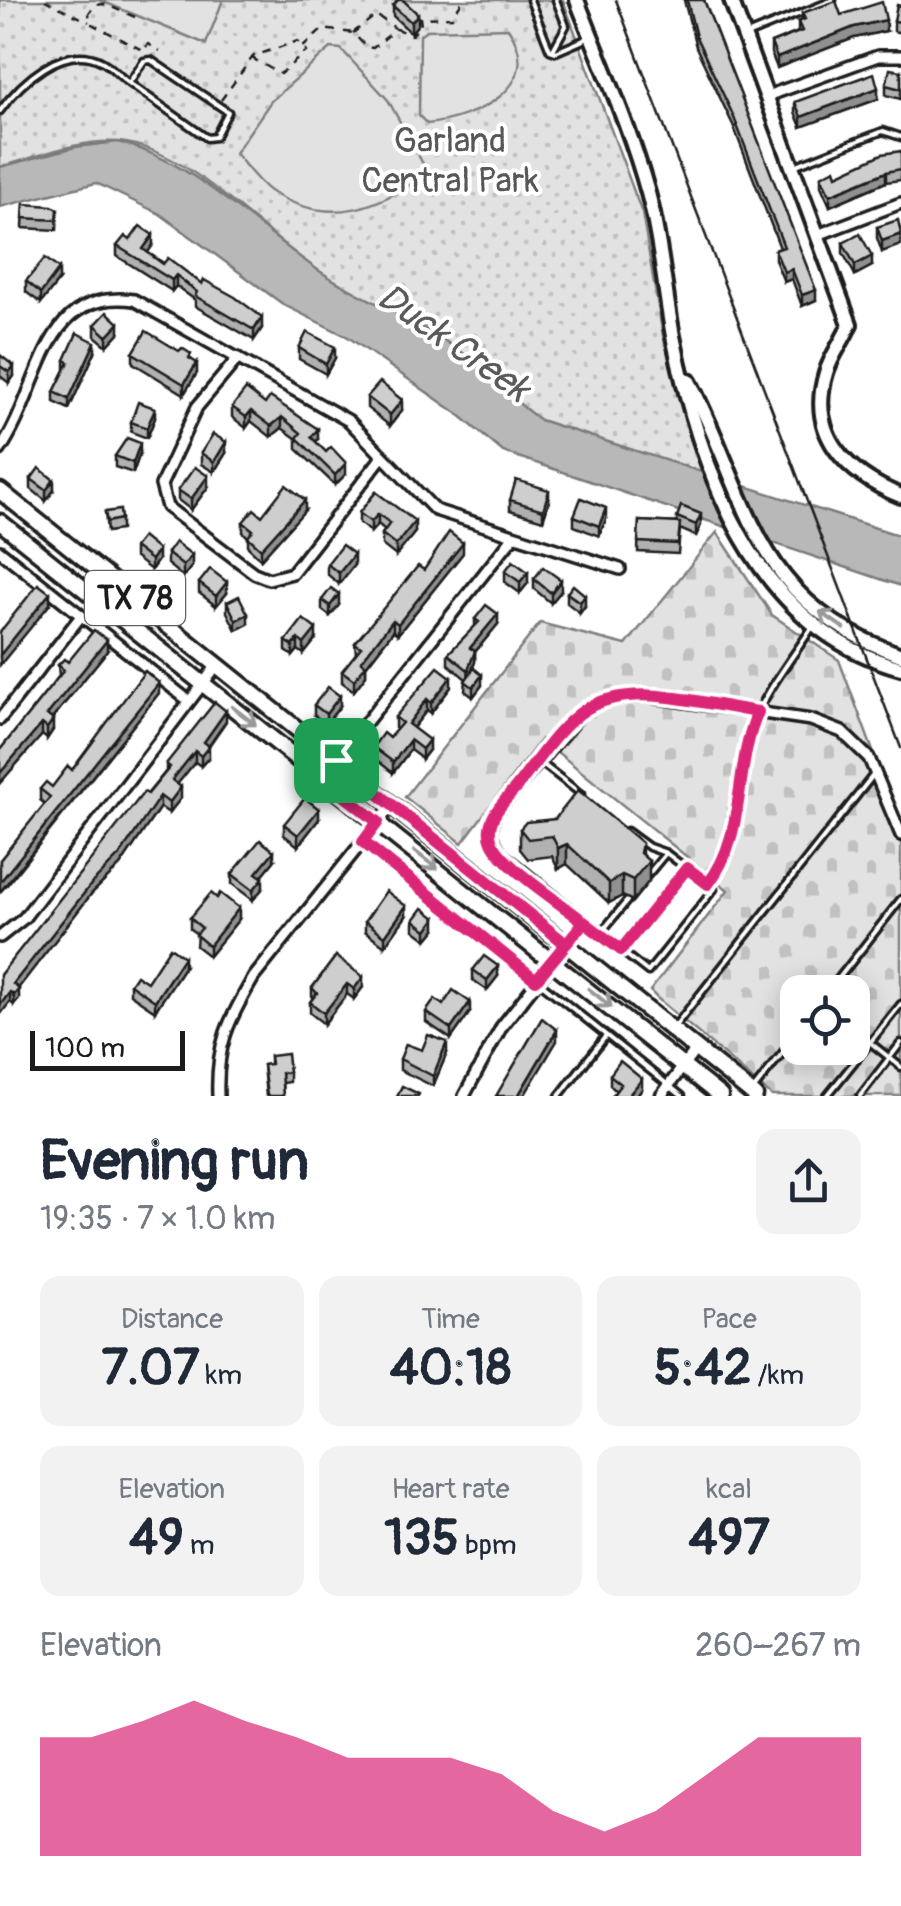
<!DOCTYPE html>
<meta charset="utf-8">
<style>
:root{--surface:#fff;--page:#f2f2f3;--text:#1f2937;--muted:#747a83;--accent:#db2777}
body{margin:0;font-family:Pangolin,sans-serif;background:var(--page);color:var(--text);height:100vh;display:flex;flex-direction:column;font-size:38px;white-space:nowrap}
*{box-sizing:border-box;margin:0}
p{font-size:32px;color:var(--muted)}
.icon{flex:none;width:55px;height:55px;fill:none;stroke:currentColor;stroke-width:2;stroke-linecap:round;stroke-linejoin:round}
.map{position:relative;height:1096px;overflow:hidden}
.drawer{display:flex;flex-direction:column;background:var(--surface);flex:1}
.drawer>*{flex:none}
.controls{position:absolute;left:780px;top:975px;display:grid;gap:20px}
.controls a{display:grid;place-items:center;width:90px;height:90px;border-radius:20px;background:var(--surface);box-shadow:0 5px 25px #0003;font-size:50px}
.scale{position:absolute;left:30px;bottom:25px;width:155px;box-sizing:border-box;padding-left:10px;border:5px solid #1c1c1c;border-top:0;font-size:28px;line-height:35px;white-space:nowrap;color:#1c1c1c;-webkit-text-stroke:8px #fff;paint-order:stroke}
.pin{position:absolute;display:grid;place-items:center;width:85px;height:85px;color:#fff;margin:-42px;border-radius:20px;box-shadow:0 5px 15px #0006}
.round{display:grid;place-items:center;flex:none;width:105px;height:105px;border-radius:20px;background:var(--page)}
.head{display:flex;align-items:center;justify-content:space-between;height:170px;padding:0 40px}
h1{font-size:55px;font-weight:700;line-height:75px}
.metrics{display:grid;grid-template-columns:repeat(3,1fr);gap:15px;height:170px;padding:10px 40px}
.metrics div{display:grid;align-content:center;border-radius:20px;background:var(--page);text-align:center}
.metrics b{font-size:50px;font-weight:700}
.metrics small{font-size:28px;font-weight:400}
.metrics p{font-size:28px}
.chart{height:280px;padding:20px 40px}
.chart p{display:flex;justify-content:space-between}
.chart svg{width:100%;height:180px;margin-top:10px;fill:var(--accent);opacity:.7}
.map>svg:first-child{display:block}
.cemetery{fill:url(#cemetery-stones);stroke:#7f7f7f;stroke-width:2.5;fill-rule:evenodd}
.park{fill:url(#park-dots);stroke:#7f7f7f;stroke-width:2.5}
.pitch{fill:#e2e2e2;stroke:#7f7f7f;stroke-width:2.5}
.water{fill:#b8b8b8;stroke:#7a7a7a;stroke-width:2.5}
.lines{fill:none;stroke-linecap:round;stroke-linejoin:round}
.lane-casing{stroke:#1c1c1c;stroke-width:11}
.street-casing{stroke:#1c1c1c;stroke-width:16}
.secondary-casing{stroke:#1c1c1c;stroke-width:20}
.primary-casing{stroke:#1c1c1c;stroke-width:21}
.path{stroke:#1c1c1c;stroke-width:2.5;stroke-dasharray:8 8;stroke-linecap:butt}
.lane{stroke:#fff;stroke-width:4}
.street{stroke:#fff;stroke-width:9}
.secondary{stroke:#fff;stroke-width:12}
.primary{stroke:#fff;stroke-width:14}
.rail{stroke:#1c1c1c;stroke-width:2.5}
.wall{fill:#b1b1b1;stroke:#1c1c1c;stroke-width:2.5}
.shaded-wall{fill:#909090;stroke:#1c1c1c;stroke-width:2.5}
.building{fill:#cecece;stroke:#1c1c1c;stroke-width:2.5}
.oneway{stroke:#999}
.route-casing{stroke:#fff;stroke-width:20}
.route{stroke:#db2777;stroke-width:12}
.labels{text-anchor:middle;stroke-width:8;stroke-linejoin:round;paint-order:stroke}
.shield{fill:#fff;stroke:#606060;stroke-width:2.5}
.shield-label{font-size:32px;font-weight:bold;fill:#1c1c1c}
.park-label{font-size:35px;fill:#575757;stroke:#fff}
.water-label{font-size:38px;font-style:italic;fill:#5a5a5a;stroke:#fff}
</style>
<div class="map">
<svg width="901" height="1096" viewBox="0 0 901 1096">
<defs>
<pattern id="cemetery-stones" width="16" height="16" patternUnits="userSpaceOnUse" patternTransform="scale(2.5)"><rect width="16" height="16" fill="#e2e2e2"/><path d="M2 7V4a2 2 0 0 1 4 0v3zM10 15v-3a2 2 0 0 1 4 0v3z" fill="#c1c1c1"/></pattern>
<pattern id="park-dots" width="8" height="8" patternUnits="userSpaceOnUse" patternTransform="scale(2.5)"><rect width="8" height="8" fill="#e2e2e2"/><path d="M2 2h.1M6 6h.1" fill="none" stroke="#c1c1c1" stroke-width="1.8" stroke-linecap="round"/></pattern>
</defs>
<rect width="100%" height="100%" fill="#fff"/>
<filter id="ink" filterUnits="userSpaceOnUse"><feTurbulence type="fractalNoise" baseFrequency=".01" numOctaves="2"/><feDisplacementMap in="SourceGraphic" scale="20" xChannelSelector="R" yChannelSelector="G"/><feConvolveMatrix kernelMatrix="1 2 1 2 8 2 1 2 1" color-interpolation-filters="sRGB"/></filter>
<g filter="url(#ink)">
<path class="cemetery" d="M717,532L772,615L839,660L901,826V1096H772L657,998L650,991L728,890L541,739L462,843L405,797L540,623L626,645ZM798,992H852V1048H798Z"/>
<path class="park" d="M0,0H563L642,213L663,336L703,475C650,458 586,447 538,419C514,404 499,380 477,363C428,326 371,304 320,272C262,234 188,147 118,142C80,139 37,157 0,167Z"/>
<g class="pitch">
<path d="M99,0H223L206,44Z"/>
<path d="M508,28C548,87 474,119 427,124L419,116L420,35L426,30Z"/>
<path d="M331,48L341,49L388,100L428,173C378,208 331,227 273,193C259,185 246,165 235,153L271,101Z"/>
</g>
<path class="water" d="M118,142C197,162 252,225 318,270C356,296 400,312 439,337C477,361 504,394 540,420L901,536V586L503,452L458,414L348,337L284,305L160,214L96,183L0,207V167L75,147Z"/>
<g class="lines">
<g class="lane-casing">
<g id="lane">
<path d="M530,0L550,50L556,52L586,39"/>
<path d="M749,34L833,0"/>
<path d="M553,50L566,26L556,0"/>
<path d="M0,111C20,83 63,42 101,61C110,65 118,75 126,81L129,83L207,138L215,137L228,112L151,60L144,61L129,83"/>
<path d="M794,166L883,131L901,137"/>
<path d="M541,763L581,794"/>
<path d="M627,831L649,847L666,853"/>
<path d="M363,841L682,1096"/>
<path d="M647,876L666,853L686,868"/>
<path d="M708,885C743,839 731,785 749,734C762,695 791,660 813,626"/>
<path d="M584,922L648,972L714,889L687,868L621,950"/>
<path d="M600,934L627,901"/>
<path d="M828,992L901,899"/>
<path d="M675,1026L874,774"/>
<path d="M852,1028L901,1067"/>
<path d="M754,1089L798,1033"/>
<path d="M559,1096L605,1037"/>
<path d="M827,1096L901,1004"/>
<path d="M860,1096L901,1043"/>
</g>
</g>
<g class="street-casing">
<g id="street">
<path d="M767,96L878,56H901"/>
<path d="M820,234L901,203"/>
<path d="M238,358L197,407L161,485L167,507L254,573L269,579L292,573L382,457"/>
<path d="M0,450C43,387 40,288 134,300L349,421L435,510L620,569"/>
<path d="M0,551L189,701"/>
<path d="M0,719L81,616"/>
<path d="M322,778L513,537"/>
<path d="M0,937L24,918L218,664"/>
<path d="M218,1096C216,1045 228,1021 254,977L392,805"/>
<path d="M464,1096L502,1026L584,922L501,854L490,834L495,813L584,710L607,699L645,696L811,720L842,732L869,758L901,835"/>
<path d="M661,1096L696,1049"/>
</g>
</g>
<g class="secondary-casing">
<g id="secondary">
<path d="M577,0C601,63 630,127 648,193C661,240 664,288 673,336C700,470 754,629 901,668"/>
<path d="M731,0L850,324C843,341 831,356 826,373C807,435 847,474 901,496"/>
<path d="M689,381C751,500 752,604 901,655"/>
</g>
</g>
<g class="primary-casing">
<g id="primary">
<path d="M0,491L755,1096"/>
<path d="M0,522L720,1096"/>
</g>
</g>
<g class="path">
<path d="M45,0L89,22"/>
<path d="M135,17L104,4L95,5L89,13L90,23L144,51L148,44L160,51"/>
<path d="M353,33L376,15L395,28"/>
<path d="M303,47L323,29L353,33L366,47L373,48L396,29L412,35L421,25L420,18L452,17L463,0"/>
<path d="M221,100L224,96L252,58L254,56L298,41L307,51L280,74L252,58"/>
</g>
<use href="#lane" class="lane"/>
<use href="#street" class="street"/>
<use href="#secondary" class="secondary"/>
<use href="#primary" class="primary"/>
<path class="rail" d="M616,0L901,748"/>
</g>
<g class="wall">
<path d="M684,0H704L816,300L802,306L792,279L784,282L775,260V250L780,248L733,125L696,47Z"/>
<path d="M393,6L418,24L411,33L393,16Z"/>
<path d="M901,6V33L894,31V21Z"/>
<path d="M802,13L841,15L886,31L854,38L777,68L771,53V43L798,32V22L802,20Z"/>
<path d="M901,71V99L886,95V85Z"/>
<path d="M878,99L801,127L795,112V102Z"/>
<path d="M901,151V180L886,182L830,206L821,186V176L837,175Z"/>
<path d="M24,204L58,209L57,230L23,228Z"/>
<path d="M877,227L901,229L882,252L877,238Z"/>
<path d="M130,240L153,245L147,252L262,328L254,340L195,306V300L176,286L172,291L117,256V246Z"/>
<path d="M843,243L872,266L855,275L843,253Z"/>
<path d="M59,280L41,303L26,292V281Z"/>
<path d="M95,325L119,333L107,346L95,336Z"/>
<path d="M299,348L335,358L326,374L299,359Z"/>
<path d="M95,352L69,409L54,402V392L65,370V360Z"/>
<path d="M133,353L191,359L197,373L184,394L133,363Z"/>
<path d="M0,355L14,376L9,383L0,376Z"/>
<path d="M367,397L402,410L390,426L367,408Z"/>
<path d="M265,404L318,439L315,442L346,474L335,485L297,449V439L282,428L271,437L251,421L246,428L232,417V407Z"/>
<path d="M155,418L147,438L131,432V422Z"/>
<path d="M140,453L133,473L115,467V456Z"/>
<path d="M201,453H226L214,472L201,464Z"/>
<path d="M31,479L54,490L46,501L31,489Z"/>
<path d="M208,487L191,510L178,500V490Z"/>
<path d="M376,492L415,532L396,556L382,545V534L385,530L378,524L371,532L359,523V513Z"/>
<path d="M510,500L549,501L543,520L510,510Z"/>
<path d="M305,510L261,559L248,547V537L243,532V522L262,516Z"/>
<path d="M105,512L121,519V530L107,532Z"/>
<path d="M574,516L606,519L599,536L574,526Z"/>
<path d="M677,517L701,525L696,536L680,529L678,554L638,552L639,521L677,523Z"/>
<path d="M134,547L158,560L151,570L134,557Z"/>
<path d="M167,553L192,566L183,577L167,564Z"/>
<path d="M463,553L398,634L393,631L366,666V675L354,691L342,682V671L356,654L355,643L424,570Z"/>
<path d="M327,564L354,565L339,584L327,574Z"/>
<path d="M505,571L528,583L520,593L505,582Z"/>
<path d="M534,579L561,591L551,603L534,589Z"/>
<path d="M199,583L227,593L216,606L199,593Z"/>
<path d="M567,593L585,606L580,613L567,603Z"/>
<path d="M322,600L339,605L330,616L322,610Z"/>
<path d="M227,602L248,624L236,630L227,612Z"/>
<path d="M475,619L498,624L475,652V662L470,673L482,685L473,697L465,691L466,679L448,664V654L475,626Z"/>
<path d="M316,639L304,654L298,650L293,656L286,651V641Z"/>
<path d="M107,651L52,719L53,730L47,739L42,735L0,783V750L59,676L58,665Z"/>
<path d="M451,687L431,713L427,710L413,728L429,750L422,759L410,750L393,773L373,757V747L389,738L397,729L395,728V717Z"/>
<path d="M159,693L7,885L0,892V860L45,804L40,800V789L52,787Z"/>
<path d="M314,705L340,706L326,724L314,715Z"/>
<path d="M226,721L208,746L209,757L201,766L195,762L177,784L181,798L169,813L160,807L120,866L92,893L18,988L19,999L14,1005L10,1002L0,975L166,771V764Z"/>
<path d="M319,819L298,846L284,835V824Z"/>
<path d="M520,829L642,855L649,881L633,901L622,896L609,903L567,864L558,869L552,856L528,859L520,849Z"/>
<path d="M274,861L261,877L263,888L253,900L232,884V874Z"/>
<path d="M406,916L385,946L365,931V921Z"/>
<path d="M190,918L239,919L209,956L196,946L197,934L190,929Z"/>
<path d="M414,920L436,929L427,940L414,930Z"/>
<path d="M336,956L363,987L354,999L347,994L324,1024L310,1013V1002L312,999V988Z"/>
<path d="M184,967L155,1011L130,994V984L147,982Z"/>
<path d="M473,970L498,976L487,990L473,980Z"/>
<path d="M443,1005L470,1012L451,1039L426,1022V1012Z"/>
<path d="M422,1050L447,1053L433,1086L400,1070V1059Z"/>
<path d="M270,1056L289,1072V1082L282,1083L283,1096H266L263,1065L270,1064Z"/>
<path d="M610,1075L642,1089L637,1096H612L616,1091L610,1085Z"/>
</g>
<g class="shaded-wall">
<path d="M418,14V24L411,33V22Z"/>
<path d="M886,20V31L854,38L777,68V58L854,27Z"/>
<path d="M878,88V99L801,127V117Z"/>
<path d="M886,172V182L830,206V195Z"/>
<path d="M901,234V245L882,252V241Z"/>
<path d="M153,235V245L143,259V249Z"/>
<path d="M872,256V266L855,275V265Z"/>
<path d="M59,269V280L41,303V293Z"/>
<path d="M792,269V279L784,282V272Z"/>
<path d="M176,275V286L172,291V280Z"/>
<path d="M816,290V300L802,306V295Z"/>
<path d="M262,317V328L254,340V330Z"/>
<path d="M119,323V333L107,346V336Z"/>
<path d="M95,342V352L69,409V399Z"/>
<path d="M335,347V358L326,374V364Z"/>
<path d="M197,363V373L184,394V384Z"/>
<path d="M14,366V376L9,383V372Z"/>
<path d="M402,400V410L390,426V415Z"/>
<path d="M155,408V418L147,438V428Z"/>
<path d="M251,411V421L246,428V417Z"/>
<path d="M282,417V428L271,437V426Z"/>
<path d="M318,429V439L311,448V437Z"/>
<path d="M226,442V453L214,472V462Z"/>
<path d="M140,443V453L133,473V463Z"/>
<path d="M346,463V474L335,485V475Z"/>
<path d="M208,476V487L191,510V499Z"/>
<path d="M54,480V490L46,501V490Z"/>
<path d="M549,490V501L543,520V510Z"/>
<path d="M305,500V510L261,559V549Z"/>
<path d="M606,508V519L599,536V526Z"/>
<path d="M378,514V524L371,532V522Z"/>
<path d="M701,514V525L696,536V525Z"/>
<path d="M415,521V532L396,556V545Z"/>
<path d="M463,543V553L398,634V624Z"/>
<path d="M158,550V560L151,570V560Z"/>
<path d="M354,554V565L339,584V573Z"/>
<path d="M192,555V566L183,577V566Z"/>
<path d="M528,572V583L520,593V582Z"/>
<path d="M561,580V591L551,603V593Z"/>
<path d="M227,582V593L216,606V596Z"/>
<path d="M50,593V604L0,665V655Z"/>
<path d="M339,594V605L330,616V606Z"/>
<path d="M585,595V606L580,613V602Z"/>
<path d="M248,614V624L236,630V620Z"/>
<path d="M498,614V624L475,652V662L468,680L470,648Z"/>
<path d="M393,620V631L366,666V675L354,691V680L361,661Z"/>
<path d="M316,629V639L304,654V644Z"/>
<path d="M298,639V650L293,656V646Z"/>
<path d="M107,640V651L47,725V715Z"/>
<path d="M482,675V685L473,697V687Z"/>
<path d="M451,677V687L431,713V703Z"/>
<path d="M159,683V693L0,892V882Z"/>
<path d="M340,696V706L326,724V714Z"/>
<path d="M427,699V710L408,734V724Z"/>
<path d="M226,711V721L204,753V742Z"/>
<path d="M53,720V730L47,739V728Z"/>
<path d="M42,724V735L0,783V773Z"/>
<path d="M410,740V750L393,773V762Z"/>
<path d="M429,740V750L422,759V749Z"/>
<path d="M209,746V757L201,766V756Z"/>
<path d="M195,751V762L172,791V780Z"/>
<path d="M181,787V798L169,813V803Z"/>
<path d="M160,796V807L120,866L92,893L13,995V984Z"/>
<path d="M319,809V819L298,846V835Z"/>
<path d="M642,843V864L649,861V881L633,901V880Z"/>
<path d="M567,844V864L558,869V848Z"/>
<path d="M274,851V861L256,883V873Z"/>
<path d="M622,875V896L609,903V883Z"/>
<path d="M263,878V888L253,900V890Z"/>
<path d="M406,906V916L385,946V936Z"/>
<path d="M239,908V919L209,956V946Z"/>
<path d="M436,918V929L427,940V930Z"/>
<path d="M184,957V967L155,1011V1001Z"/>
<path d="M498,966V976L487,990V980Z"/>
<path d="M363,977V987L354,999V989Z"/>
<path d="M347,984V994L324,1024V1013Z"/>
<path d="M19,989V999L14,1005V995Z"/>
<path d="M10,992V1002L0,1015V1005Z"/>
<path d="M470,1002V1012L451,1039V1029Z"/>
<path d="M557,1030V1041L524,1096H518Z"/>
<path d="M447,1042V1053L433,1086V1076Z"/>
<path d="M642,1079V1089L637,1096H628Z"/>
</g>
<g class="building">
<path d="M398,0H403L418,14L411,22L393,6Z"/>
<path d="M687,0H704L816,290L802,295L792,269L784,272L775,250L784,247L733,115L696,37Z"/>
<path d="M836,1L841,15L882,2L886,20L854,27L777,58L771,43L802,31L798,22L805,19L802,13Z"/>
<path d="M897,5L901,6V22L894,21Z"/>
<path d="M890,69L901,71V89L886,85Z"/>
<path d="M874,73L878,88L801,117L795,102Z"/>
<path d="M901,151V169L886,172L830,195L821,176L835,169L837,175L882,154Z"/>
<path d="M24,204L52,206L58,209L57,220L23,218Z"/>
<path d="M898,220L901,234L882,241L877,227Z"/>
<path d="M140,226L153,235L143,249L163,264L168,258L202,284L204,280L235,297L262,317L254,330L195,296L197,292L176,275L172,280L117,246L125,236L130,240Z"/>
<path d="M860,234L872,256L855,265L843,243Z"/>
<path d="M45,258L59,269L41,293L26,281Z"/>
<path d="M107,312L119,323L107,336L95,325Z"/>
<path d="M146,331L179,351L182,348L191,354L189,358L197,363L184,384L133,353Z"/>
<path d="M307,332L335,347L326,364L299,348Z"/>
<path d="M77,333L95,342L69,399L54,392L69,362L65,360Z"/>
<path d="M0,355L14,366L9,372L0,366Z"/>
<path d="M380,382L402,400L390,415L367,397Z"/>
<path d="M246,389L265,404L270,397L318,429L311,437L326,452L331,447L346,463L335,475L297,438L301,433L282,417L271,426L251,411L246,417L232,407Z"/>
<path d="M138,402L155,408L147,428L131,422Z"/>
<path d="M213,434L226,442L214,462L201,453Z"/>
<path d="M127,438L140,443L133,463L115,456Z"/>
<path d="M195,467L208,476L191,499L178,490Z"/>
<path d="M39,468L54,480L46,490L31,479Z"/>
<path d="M516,480L549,490L543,510L510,500Z"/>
<path d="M286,485L305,500L261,549L248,537L253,530L243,522L254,509L262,516Z"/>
<path d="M376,492L415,521L396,545L382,534L390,523L378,514L371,522L359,513Z"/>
<path d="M581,498L606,508L599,526L574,516Z"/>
<path d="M681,506L701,514L696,525L677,517Z"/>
<path d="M120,510L121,519L107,522L105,512Z"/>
<path d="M639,521L680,523L678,544L638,542Z"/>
<path d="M449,532L463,543L398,624L393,620L361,661L366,665L354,680L342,671L361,647L355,643L418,566L424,570Z"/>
<path d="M142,537L158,550L151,560L134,547Z"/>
<path d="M175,542L192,555L183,566L167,553Z"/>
<path d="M342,545L354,554L339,573L327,564Z"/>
<path d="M513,561L528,572L520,582L505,571Z"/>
<path d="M543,567L561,580L551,593L534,579Z"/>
<path d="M210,569L227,582L216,596L199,583Z"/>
<path d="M38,584L50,593L0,655V632Z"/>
<path d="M573,585L585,595L580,602L567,593Z"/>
<path d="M331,588L339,594L330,606L322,600Z"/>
<path d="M239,596L248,614L236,620L227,602Z"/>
<path d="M486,605L498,614L470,648L475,651L468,670L448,654L479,622L475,619Z"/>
<path d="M303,619L316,629L304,644L298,639L293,646L286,641Z"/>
<path d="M94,630L107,640L47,715L53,720L47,728L42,724L0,773V750L64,670L58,665L64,659L68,662Z"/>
<path d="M438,667L451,677L431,703L427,699L408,724L429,740L422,749L410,740L393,762L373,747L383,733L389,738L402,723L395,717Z"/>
<path d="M474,668L482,675L473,687L465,681Z"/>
<path d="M145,671L159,683L0,882V860L50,797L40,789L46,782L52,787L68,766L72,770Z"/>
<path d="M328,687L340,696L326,714L314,705Z"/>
<path d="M215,702L226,711L204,742L209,746L201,756L195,751L172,780L181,787L169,803L160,796L120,855L92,883L13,984L19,989L14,995L10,992L0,1005V975L144,792L148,794L170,767L166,764Z"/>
<path d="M578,790L642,843L640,853L649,861L633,880L622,875L609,883L567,844L558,848L552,836L528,839L520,829L526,822L555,819Z"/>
<path d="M305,798L319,809L298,835L284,824Z"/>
<path d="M260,840L274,851L256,873L263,878L253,890L232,874Z"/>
<path d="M386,891L406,906L385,936L365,921Z"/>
<path d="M211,893L217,898L220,893L239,908L209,946L196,935L202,928L190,918Z"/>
<path d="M423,908L436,918L427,930L414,920Z"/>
<path d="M170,947L184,957L155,1001L130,984L136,975L147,982Z"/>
<path d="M336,956L363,977L354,989L347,984L324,1013L310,1002L317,993L312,988Z"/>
<path d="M484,956L498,966L487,980L473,970Z"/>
<path d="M453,990L470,1002L451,1029L426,1012L435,999L443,1005Z"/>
<path d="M542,1018L557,1030L518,1096H496Z"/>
<path d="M428,1035L447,1042L433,1076L400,1059L406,1044L422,1050Z"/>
<path d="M287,1054L289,1072L281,1073L283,1096H267L263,1065L271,1064L270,1056Z"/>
<path d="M620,1061L642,1079L628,1096H612L621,1084L610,1075Z"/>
<path d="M402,1086L419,1094L418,1096H397Z"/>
</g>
<defs><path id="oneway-shaft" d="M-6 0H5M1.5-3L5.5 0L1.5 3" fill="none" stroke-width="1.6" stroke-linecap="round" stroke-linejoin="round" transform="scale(2.5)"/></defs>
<g class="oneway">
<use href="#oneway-shaft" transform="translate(832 620) rotate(-145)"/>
<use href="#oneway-shaft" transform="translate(244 716) rotate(38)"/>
<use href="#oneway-shaft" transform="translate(426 860) rotate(38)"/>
<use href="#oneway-shaft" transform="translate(600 998) rotate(39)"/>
</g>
</g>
<g class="lines" filter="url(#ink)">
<g class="route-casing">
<path id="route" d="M336,760L322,778L378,822L363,842L536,980L584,922L621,950L687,868L708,884C747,835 733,768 758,712C706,705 634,680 586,709C558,727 536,763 515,789C503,803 483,821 492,842C503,867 561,903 584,922L566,944L336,760"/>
</g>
<use href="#route" class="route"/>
</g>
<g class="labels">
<rect class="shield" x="85" y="571" width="100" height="54" rx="8"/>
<g class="shield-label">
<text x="135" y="609">TX 78</text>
</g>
<g class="park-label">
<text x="450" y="152">Garland<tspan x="450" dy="40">Central Park</tspan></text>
</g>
<g class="water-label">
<text transform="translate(454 342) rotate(35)" y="13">Duck Creek</text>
</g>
</g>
</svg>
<div class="controls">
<a><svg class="icon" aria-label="locate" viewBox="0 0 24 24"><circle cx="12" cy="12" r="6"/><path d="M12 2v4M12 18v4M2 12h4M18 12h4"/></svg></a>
</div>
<div class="scale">100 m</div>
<div class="pin" style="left:336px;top:760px;background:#1e9e55"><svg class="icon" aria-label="arrive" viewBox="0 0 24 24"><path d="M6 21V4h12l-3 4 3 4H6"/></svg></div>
</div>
<section class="drawer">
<div class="head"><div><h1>Evening run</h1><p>19:35 · 7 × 1.0 km</p></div><a class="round"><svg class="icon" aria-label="share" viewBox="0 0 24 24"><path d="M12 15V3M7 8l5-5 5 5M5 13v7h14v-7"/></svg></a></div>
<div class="metrics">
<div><p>Distance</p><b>7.07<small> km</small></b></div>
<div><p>Time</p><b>40:18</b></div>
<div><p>Pace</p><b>5:42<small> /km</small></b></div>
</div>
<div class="metrics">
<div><p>Elevation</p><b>49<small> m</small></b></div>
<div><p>Heart rate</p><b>135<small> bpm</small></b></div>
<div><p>kcal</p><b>497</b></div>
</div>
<div class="chart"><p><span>Elevation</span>260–267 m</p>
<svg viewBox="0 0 160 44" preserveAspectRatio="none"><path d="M0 44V15L10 15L20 11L30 6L40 11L50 15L60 20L70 20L80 20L90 24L100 33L110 38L120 33L130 24L140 15L150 15L160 15V44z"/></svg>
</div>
</section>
